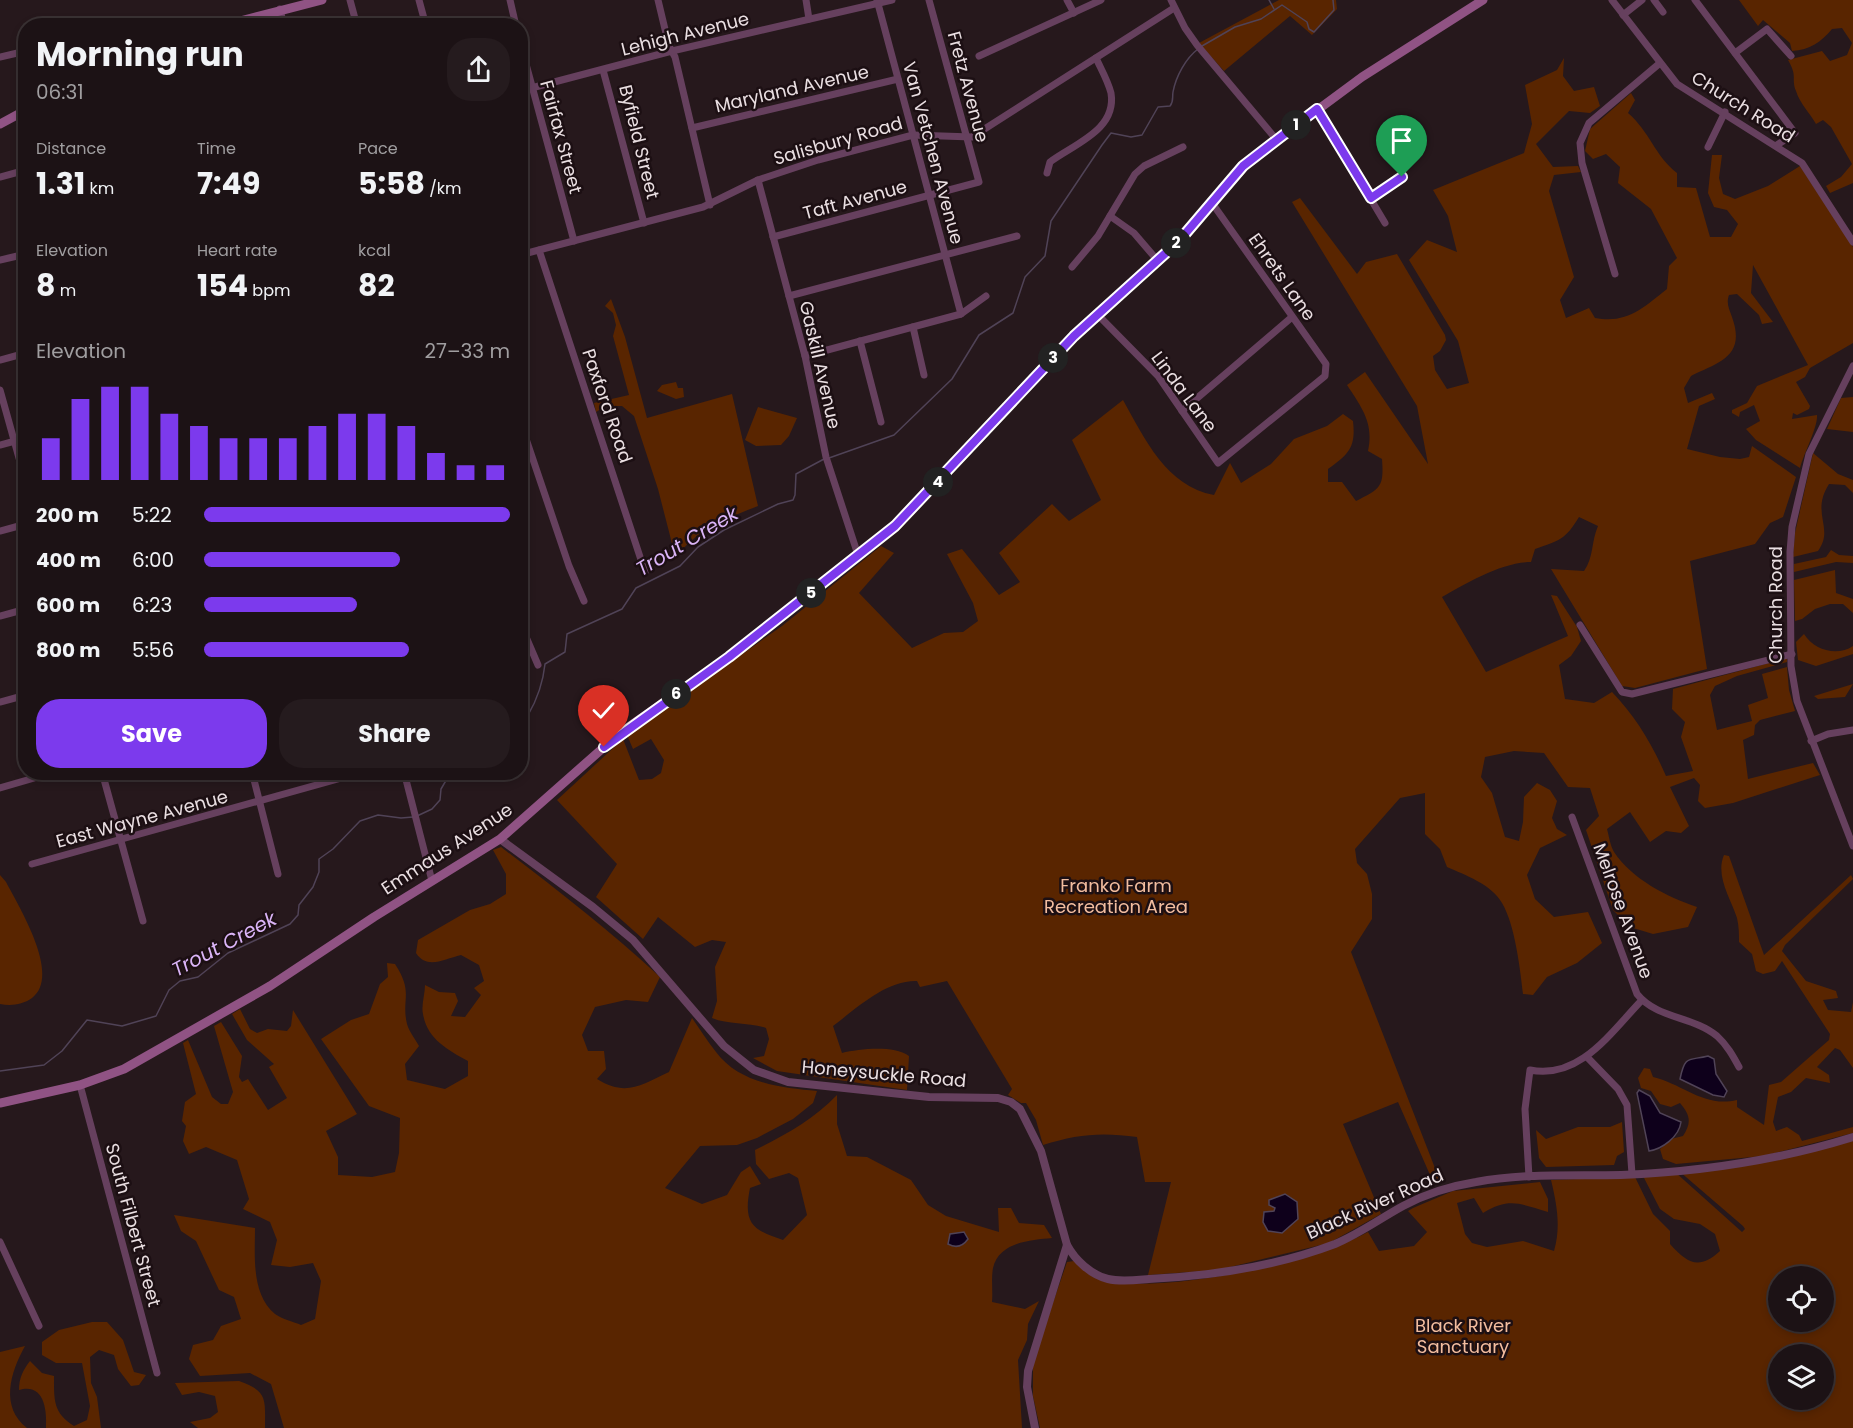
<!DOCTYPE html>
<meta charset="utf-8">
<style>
:root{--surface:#1c1215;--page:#251b1e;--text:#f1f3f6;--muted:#a09ea0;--line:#3a3234;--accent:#7c3aed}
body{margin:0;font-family:Poppins,sans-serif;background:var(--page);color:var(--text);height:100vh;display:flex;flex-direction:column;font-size:22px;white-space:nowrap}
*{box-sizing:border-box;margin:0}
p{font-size:20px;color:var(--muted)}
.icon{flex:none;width:33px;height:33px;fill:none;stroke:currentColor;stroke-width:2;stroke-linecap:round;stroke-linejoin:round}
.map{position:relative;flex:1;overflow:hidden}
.drawer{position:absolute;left:18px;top:18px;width:510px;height:762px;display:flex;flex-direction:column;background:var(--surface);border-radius:24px;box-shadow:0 3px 9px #0003,0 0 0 2px var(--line)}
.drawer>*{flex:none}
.fabs{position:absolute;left:1768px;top:1266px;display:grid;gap:12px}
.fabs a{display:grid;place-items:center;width:66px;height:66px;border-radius:50%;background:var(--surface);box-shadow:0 3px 9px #0003,0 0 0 2px var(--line);font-size:30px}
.pin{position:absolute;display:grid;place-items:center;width:51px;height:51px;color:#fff;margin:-62px -26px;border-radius:50% 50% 50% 0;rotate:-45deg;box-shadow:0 0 6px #0007}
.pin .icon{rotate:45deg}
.km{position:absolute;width:30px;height:30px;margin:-15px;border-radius:50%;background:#222;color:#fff;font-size:16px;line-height:30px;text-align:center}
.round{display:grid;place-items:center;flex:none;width:63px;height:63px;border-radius:24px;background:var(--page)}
.headline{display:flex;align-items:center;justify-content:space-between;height:102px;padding:0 18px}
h1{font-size:33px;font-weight:700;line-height:45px}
.stats{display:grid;grid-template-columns:repeat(3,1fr);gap:9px;height:102px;padding:6px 18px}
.stats div{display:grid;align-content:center}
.stats b{font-size:30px;font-weight:700}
.stats small{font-size:16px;font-weight:400}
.stats p{font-size:16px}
.chart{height:168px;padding:12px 18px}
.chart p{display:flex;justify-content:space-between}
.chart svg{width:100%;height:108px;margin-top:6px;stroke:var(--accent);stroke-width:6}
.primary-button{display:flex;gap:12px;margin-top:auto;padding:12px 18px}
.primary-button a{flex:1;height:69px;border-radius:24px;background:var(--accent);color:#fff;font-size:24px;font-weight:700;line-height:69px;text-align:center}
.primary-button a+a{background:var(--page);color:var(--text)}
ul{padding:0 18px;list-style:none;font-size:20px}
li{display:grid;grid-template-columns:96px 72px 1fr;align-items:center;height:45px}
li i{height:15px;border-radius:8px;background:var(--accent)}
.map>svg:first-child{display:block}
.green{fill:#592500;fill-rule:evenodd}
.water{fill:#0e001b;stroke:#504357;stroke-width:1.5}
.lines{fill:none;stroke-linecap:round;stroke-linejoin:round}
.stream{stroke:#504357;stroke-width:1.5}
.minor{stroke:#66405e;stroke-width:7}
.tertiary{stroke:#66405e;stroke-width:8}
.secondary{stroke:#905384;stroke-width:9}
.route-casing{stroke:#fff;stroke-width:12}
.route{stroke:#7c3aed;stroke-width:8}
.labels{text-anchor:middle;stroke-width:5;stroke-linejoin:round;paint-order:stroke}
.street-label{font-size:18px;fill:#eadfe2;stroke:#1c0f13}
.park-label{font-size:18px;fill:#f3bd9f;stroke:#1c0f13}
.water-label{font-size:20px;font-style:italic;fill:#dab4f7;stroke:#1c0f13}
</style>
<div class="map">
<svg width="1853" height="1428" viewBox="0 0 1853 1428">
<rect width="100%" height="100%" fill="#26181c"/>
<g class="green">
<path d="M1279,0H1336L1337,9L1312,35L1290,16L1224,71L1199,43Z"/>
<path d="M1739,0H1853V183L1830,193L1826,186L1841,177L1852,164L1831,127L1823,120L1816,124C1810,113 1800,104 1796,91C1791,78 1798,77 1788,60L1822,51L1830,61L1847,55L1852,43L1842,28L1832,29C1821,42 1810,50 1792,51L1790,43L1763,20L1758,26Z"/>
<path d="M1564,58L1563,76L1574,91L1594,87L1600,106L1590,113L1569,111L1536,144L1553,167L1578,166L1581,172L1554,175L1549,191L1574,277L1560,300L1566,318L1589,308L1595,318C1627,324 1643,308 1667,289L1669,266L1677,258L1651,209L1618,183L1620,167L1606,154L1593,159L1585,151L1590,129L1631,93L1635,100L1628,113C1650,132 1655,156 1677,173V187L1696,188L1710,237H1731L1738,224L1727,210L1714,207L1708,193L1712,155H1722L1719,178L1723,194L1735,199L1768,186L1800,166L1853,247V343L1810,368L1805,377L1796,382L1810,406L1809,409L1797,415L1793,413L1792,419L1817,415C1818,427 1804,453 1800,468L1756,440L1746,429L1760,421L1754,405L1740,412L1739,417L1732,413V410L1747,403L1757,386L1808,365L1753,265L1751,293L1773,322L1762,324L1759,315L1737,294L1729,295C1726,303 1729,309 1732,317C1746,356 1720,362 1691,376L1684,388L1688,403L1712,393L1715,399L1699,406L1687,449L1720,457L1740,459L1749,457L1752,446L1796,477L1783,517L1770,523L1755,544L1690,561L1707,669L1635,688L1622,686L1551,569L1584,571C1594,557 1591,542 1598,526L1579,517C1565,540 1560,540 1535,549L1531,562C1502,562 1467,583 1442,597L1486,672L1568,636L1551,595L1557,596L1577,627L1581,641L1571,656L1559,665L1565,699L1594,703L1612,692C1636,717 1652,744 1666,776L1693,771L1681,737L1685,722L1672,709L1673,689L1787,658V662L1737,676L1715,686L1710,695L1717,730L1752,721L1748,705L1768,698L1762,674L1787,667L1789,690L1795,711L1760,720L1755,725L1754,735L1743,740L1748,779L1813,763L1820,775L1733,803L1705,808L1698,801L1700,785L1694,778L1670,787L1689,826L1681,833L1666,831L1650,842L1630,812L1607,829C1609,836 1610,845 1614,852C1632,879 1667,897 1697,907L1688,927L1653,934L1630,927L1613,910L1586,830L1599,816L1590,788L1568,787L1544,753L1514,751L1485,757L1481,777L1492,793L1505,837L1519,841L1523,822L1524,797L1537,783L1550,790L1557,801L1552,818L1557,829L1567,835L1540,848L1527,875L1535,899L1554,917L1588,912L1602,943L1577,963L1547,977L1533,995L1523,994C1520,968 1515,925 1502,903C1491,884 1465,875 1447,867L1440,849L1425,834V793L1400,798L1355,849L1357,863L1367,874L1372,894V919L1351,952L1440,1181L1434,1184L1398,1102L1343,1124L1381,1214L1329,1243L1218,1270L1148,1275L1171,1182H1145L1137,1137C1102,1132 1077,1134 1043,1145L1036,1120L1026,1103H1021L1008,1095L1012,1089L947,981L920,987L917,981C886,980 857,1008 833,1026L842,1053C860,1049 893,1045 909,1056L907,1090L777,1071L753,1058L764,1056L769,1039L766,1028C748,1022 729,1025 712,1018L717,1001L715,967L726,942L712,940L695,947L658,917L643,939L596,897L617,864L557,800L623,739L639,780L652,779L661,773L664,760L651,739L633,749L627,735L782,626L881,546L894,553L859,593L912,648L944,633L963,632L978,621L973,603L947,554L962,549L999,595L1020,582L999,553L1052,504L1069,521L1101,500L1072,440L1123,400C1145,439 1166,486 1214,495L1230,463L1241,483L1271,464L1294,439L1327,426L1343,414L1353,421C1356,447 1349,454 1328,469V482H1342L1356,501C1381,488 1384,487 1382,459L1368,451C1374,423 1362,408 1347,385L1365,372L1428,464L1417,406L1292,202L1300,198L1357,274L1366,262L1397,254L1445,335L1446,340L1440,351L1433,356L1435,370L1447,389L1469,383L1458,341L1409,260L1427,240L1457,252L1448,216L1433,190L1524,153L1532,124L1525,85L1557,70Z"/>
<path d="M611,299L625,337L647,418L732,394L758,506C730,517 691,532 676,559L658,489L634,416L622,406H606L596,412L594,403L629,395L613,336L616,325L613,313L605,306Z"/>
<path d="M676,382L678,388H683L684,397L676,399L657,391L662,385Z"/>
<path d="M1853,397V432L1827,429L1841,398Z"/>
<path d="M758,407L797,418L789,436L781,445L756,446L745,440Z"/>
<path d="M1813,453L1838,474L1853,480V493L1845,485L1829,484C1810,514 1835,528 1818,551L1793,557L1795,533Z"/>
<path d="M1831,550L1839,555L1853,556V563L1836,562L1794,572V564L1826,557Z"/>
<path d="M1835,570L1836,593L1853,599V613L1843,604H1830L1815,609L1802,619L1795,621L1794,580Z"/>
<path d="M1804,634C1814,650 1837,657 1853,646V654L1816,666L1798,660L1796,642Z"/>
<path d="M1853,684L1845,697L1818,699L1814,696Z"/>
<path d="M501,847C556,889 609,930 660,977L648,1002L626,1000L595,1007L582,1035L588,1051H604L606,1069L597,1079C626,1097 641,1085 669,1072L692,1018C700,1029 707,1041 716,1052C739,1083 781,1088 817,1091L813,1103L793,1119L757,1138L737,1145L700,1146L665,1188L702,1204L727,1195L741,1172L750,1166L761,1184L750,1188C743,1223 752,1230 783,1240L807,1215L798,1178L789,1173L769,1179L756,1164L755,1150C785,1135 813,1120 837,1095V1124L847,1156L867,1157L911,1180L928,1205L946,1216L999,1232L998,1208H1011L1019,1223L1044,1225L1052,1238C1031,1240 999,1242 993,1268C991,1278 993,1291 992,1302L1025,1309L1039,1301L1028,1324L1027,1340L1018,1360L1022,1428H284L271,1384L250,1373L200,1376L189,1359L193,1345L213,1340L221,1326L241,1319L234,1297L219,1290L196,1241L181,1231L174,1215L255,1228C255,1256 251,1294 275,1314C282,1319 294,1322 301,1325L315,1319L321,1281L313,1263L290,1267L271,1265L277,1240L270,1222L243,1209L249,1199L237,1160L206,1147L189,1154L183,1141L186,1126L182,1121L185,1102L196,1094L183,1043L188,1040L212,1097L221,1104H228L233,1092L214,1026L221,1022L242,1056L239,1077L242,1082L248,1079L268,1110L287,1098L269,1067L274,1064L247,1040L232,1014L240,1009L250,1029L257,1033L268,1029L287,1031L291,1026L293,1010L357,1114L326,1131L338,1157V1175L372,1177L395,1172L399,1153L400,1118L369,1106L321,1039L351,1020L369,1014L380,984L388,977L387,963L395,964C414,993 401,999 407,1024C409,1031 415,1039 419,1046L405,1064L407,1080L445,1089L468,1076V1061C448,1050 427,1039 423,1014C421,1006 425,994 425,985L439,992L455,993L458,1001L451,1016L465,1017L481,995L474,988L484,981L479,965L461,955C444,959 427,970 416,953L418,940L470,910L490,904L506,894V874L493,850Z"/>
<path d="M1724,855L1729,856L1764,955L1851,875L1853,879L1785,945L1782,951L1806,981L1836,991L1838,998L1823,1000L1828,1010L1851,1012L1853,1002V1068L1840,1050L1835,1048L1817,1067L1829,1075L1830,1083L1806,1078L1791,1092L1778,1097L1773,1122L1776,1131L1787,1127L1799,1135L1802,1141L1853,1127V1133L1763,1156L1676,1164L1663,1159L1660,1149L1671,1139L1683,1136C1692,1122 1690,1115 1680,1103L1671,1107L1660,1104L1651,1091L1641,1088L1638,1078L1644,1068L1650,1069L1653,1077C1683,1084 1704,1108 1737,1100V1107L1764,1125L1769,1085L1781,1082L1829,1040L1830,1034L1782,961L1775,971L1763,974L1756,971L1752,954L1739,942C1739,935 1739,926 1737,918C1731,899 1715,876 1724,855Z"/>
<path d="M0,875L6,882C19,907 62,976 32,998C22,1005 11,1006 0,1004Z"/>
<path d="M1622,1122L1624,1152L1617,1156L1614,1165L1546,1167L1539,1158L1536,1130L1546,1139L1578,1127H1610Z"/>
<path d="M1853,1139V1428H1040L1033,1396V1361L1067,1262L1074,1261C1088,1267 1106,1281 1120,1283C1183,1289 1314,1262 1368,1232L1379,1251L1414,1246L1427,1232L1408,1211L1413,1208L1453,1191L1540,1182L1548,1199V1212C1521,1204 1509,1197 1483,1213L1474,1198L1457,1203L1465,1234L1472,1243L1487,1247L1523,1241L1554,1251C1561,1227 1557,1205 1551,1180L1635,1177L1653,1214L1670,1231V1244C1688,1264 1699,1270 1720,1251L1715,1234L1700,1224L1674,1219L1660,1209L1643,1176L1675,1172L1742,1232L1745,1229L1743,1226L1679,1171ZM1779,1276H1824V1322H1779ZM1779,1354H1824V1400H1779Z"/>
<path d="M92,1322H107L123,1340L134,1372L146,1375L139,1385L131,1386L118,1369L114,1355L99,1350L90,1357L91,1383L97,1397L101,1428H46C47,1409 44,1383 19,1390C19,1378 23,1370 30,1361L42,1373L54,1376C54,1400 53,1413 74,1426L87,1420L90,1406L82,1363H56L42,1355V1342L59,1330Z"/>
<path d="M25,1346C10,1373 0,1407 27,1428H0V1352Z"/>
<path d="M239,1381C268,1391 265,1399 265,1428H198L190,1422L210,1418L218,1412L215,1396L199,1392L182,1395L175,1383Z"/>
</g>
<g class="water">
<path d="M1708,1056L1714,1059L1716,1074L1727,1091L1724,1097L1713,1095L1680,1079C1685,1054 1689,1061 1708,1056Z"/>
<path d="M1639,1090L1650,1096L1660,1113L1681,1122C1679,1137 1662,1149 1649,1151L1637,1093Z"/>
<path d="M1285,1194L1297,1202L1298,1219L1282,1233L1268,1231L1263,1222L1264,1212L1274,1211L1275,1208L1269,1205V1200Z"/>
<path d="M964,1232L968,1239C963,1246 957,1249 948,1244L950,1234Z"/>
</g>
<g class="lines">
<g class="stream">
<path d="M1269,0L1274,9"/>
<path d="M1202,46L1235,27L1261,19L1282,5L1307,22L1309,29L1314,32L1334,10L1333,0"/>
<path d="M829,458L894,435L952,379L979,335L1013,313L1025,277L1045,256L1051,221L1102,145L1111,133L1131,137L1142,135L1158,107L1170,106C1174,101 1172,98 1173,92C1176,76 1186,58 1198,49"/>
<path d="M520,718L528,715C538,698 543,683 545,664L565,652L567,634L622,609L636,588L680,566L698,547L724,530L778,504L793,500L795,495L796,474L824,459"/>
<path d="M417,816L432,809L440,800L441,789L451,772"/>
<path d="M0,1071L44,1065L62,1051L87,1020L122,1026L156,1016L169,990L180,981L198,977L228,953L290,924L298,915L299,905L313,887L319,872V859L333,849L360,821L378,815L401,818L413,817"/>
</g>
<g class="minor">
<path d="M350,0L357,26"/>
<path d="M419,0L426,26"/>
<path d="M510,0L516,26"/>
<path d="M658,0L669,46L675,57L710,205"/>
<path d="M806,0L809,19"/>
<path d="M877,0L961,314"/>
<path d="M1067,0L1074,13"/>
<path d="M1171,0L1185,28L1197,45L1276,139"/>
<path d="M1612,0L1677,84L1802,163L1853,242"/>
<path d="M1654,0L1663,12"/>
<path d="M1695,0L1795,133L1777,145"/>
<path d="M280,9L284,26"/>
<path d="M1623,15L1642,0"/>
<path d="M520,42L574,241"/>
<path d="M1735,53L1767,29L1791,56"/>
<path d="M979,56L1101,0"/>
<path d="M0,57L26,51"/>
<path d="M603,70L644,223"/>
<path d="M520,91L672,51L892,0"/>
<path d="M1317,109L1385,223"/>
<path d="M692,128L898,79"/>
<path d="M1708,147L1725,112"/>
<path d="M1047,173L1050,162C1074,144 1117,130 1111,93C1108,81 1101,69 1096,58"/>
<path d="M0,177L26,170"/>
<path d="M758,180L805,356L826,457L858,555"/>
<path d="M1370,198L1403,177"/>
<path d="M1110,216L1134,233L1158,261"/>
<path d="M773,237L979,182L929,0"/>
<path d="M539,250L645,572"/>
<path d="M520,255L703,207L758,180L818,160L913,135L972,137L1174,8"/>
<path d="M0,260L26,254"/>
<path d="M1072,267L1098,236L1135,174L1144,166L1183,147"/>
<path d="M1615,274L1582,163L1580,143L1589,123L1660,63"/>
<path d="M789,296L1017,236"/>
<path d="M1098,315L1158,376L1218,463L1325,376L1326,364L1212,203"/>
<path d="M913,327L924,375"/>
<path d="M860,341L881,422"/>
<path d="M805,356L961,314L986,296"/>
<path d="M0,360L26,353"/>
<path d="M1853,366L1809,454L1792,527L1790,552L1791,666L1797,701L1853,846"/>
<path d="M0,390L26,483"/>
<path d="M1182,411L1292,317"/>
<path d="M520,421L569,566L584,601"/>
<path d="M0,445L26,438"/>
<path d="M0,531L26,524"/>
<path d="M0,616L26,609"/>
<path d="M520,623L538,665"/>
<path d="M1580,625L1622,692L1632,694L1792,654"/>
<path d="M0,702L26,695"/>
<path d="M1811,741L1828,734L1853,730"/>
<path d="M102,772L143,921"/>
<path d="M252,772L278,874"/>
<path d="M404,772L432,881"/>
<path d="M0,788L55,772"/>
<path d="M1572,817L1637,994C1657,1019 1693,1016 1717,1036C1727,1045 1733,1056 1739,1067"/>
<path d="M32,864L363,772"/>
<path d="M1587,1057L1618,1089L1627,1105L1632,1174"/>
<path d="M80,1085L157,1373"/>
<path d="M1529,1177L1525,1109L1530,1070C1580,1080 1611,1032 1642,1000"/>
<path d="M0,1242L39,1326"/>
</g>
<g class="tertiary">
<path d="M500,839L593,907L633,940L724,1046L754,1070L788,1082L929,1097L998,1098L1011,1102L1020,1109L1041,1151L1067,1245L1028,1371L1027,1387L1035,1428"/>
<path d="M1067,1245C1075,1260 1091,1275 1108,1279C1121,1282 1136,1280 1149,1279C1211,1276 1277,1266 1335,1244C1359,1234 1381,1218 1403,1206C1425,1194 1451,1186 1476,1182C1523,1173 1572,1176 1621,1175C1698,1172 1779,1160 1853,1137"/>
</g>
<g class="secondary">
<path d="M221,26L322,0"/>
<path d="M0,124L26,110"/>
<path d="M0,1103L80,1085L124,1069L270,986L374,917L500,839L620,733L729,657L895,526L1074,336L1179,241L1250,160L1362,77L1483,0"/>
</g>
</g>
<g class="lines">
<g class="route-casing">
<path id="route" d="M604,747L729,657L895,526L1074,336L1179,241L1243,166L1317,109L1371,198L1402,177"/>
</g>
<use href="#route" class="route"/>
</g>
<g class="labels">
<g class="street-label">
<text transform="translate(685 34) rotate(-14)" y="6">Lehigh Avenue</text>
<text transform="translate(968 87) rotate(75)" y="6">Fretz Avenue</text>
<text transform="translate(792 89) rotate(-13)" y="6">Maryland Avenue</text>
<text transform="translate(1743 107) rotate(32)" y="6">Church Road</text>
<text transform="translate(561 137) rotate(75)" y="6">Fairfax Street</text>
<text transform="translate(838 141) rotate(-16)" y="6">Salisbury Road</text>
<text transform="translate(639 142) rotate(76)" y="6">Byfield Street</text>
<text transform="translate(933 153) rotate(75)" y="6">Van Vetchen Avenue</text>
<text transform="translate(855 200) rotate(-15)" y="6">Taft Avenue</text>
<text transform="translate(1282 277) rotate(55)" y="6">Ehrets Lane</text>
<text transform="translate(820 365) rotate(77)" y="6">Gaskill Avenue</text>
<text transform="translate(1184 392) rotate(53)" y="6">Linda Lane</text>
<text transform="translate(607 406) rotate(71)" y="6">Paxford Road</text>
<text transform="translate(1776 605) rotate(-90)" y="6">Church Road</text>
<text transform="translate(142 819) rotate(-15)" y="6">East Wayne Avenue</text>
<text transform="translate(447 849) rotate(-33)" y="6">Emmaus Avenue</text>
<text transform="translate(1623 911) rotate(70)" y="6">Melrose Avenue</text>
<text transform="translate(884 1074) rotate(5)" y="6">Honeysuckle Road</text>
<text transform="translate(1375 1204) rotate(-24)" y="6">Black River Road</text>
<text transform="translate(133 1225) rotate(75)" y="6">South Filbert Street</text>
</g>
<g class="park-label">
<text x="1116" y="892">Franko Farm<tspan x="1116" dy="21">Recreation Area</tspan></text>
<text x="1463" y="1332">Black River<tspan x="1463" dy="21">Sanctuary</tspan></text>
</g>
<g class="water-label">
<text transform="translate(687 541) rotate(-31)" y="7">Trout Creek</text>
<text transform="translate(224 944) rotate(-28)" y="7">Trout Creek</text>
</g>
</g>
</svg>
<div class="fabs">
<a><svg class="icon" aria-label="locate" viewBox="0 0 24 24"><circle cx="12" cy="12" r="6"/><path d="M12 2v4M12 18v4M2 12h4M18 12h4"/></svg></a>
<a><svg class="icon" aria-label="layers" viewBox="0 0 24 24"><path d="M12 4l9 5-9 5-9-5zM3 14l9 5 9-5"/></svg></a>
</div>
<div class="pin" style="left:1402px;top:177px;background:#1e9e55"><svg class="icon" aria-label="arrive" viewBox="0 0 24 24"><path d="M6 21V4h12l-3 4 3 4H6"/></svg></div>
<div class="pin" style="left:604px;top:747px;background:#d93025"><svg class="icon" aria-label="check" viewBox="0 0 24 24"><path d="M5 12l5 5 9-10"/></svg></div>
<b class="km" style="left:1296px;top:125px">1</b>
<b class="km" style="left:1176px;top:243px">2</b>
<b class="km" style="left:1053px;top:358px">3</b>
<b class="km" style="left:938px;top:482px">4</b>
<b class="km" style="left:811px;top:593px">5</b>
<b class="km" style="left:676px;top:694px">6</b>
<section class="drawer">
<div class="headline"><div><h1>Morning run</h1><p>06:31</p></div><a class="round"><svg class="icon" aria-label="share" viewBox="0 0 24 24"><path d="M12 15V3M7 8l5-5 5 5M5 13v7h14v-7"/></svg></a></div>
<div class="stats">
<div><p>Distance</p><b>1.31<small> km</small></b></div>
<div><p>Time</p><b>7:49</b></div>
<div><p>Pace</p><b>5:58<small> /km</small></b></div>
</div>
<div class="stats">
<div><p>Elevation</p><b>8<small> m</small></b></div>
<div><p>Heart rate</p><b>154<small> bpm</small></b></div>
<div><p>kcal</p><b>82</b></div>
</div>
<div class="chart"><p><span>Elevation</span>27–33 m</p>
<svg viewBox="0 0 160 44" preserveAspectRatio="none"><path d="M5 44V27M15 44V11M25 44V6M35 44V6M45 44V17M55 44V22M65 44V27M75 44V27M85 44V27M95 44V22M105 44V17M115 44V17M125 44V22M135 44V33M145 44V38M155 44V38"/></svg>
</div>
<ul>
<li><b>200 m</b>5:22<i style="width:100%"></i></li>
<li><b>400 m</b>6:00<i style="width:64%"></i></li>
<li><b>600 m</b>6:23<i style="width:50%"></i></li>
<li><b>800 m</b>5:56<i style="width:67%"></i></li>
</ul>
<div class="primary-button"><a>Save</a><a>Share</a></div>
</section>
</div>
